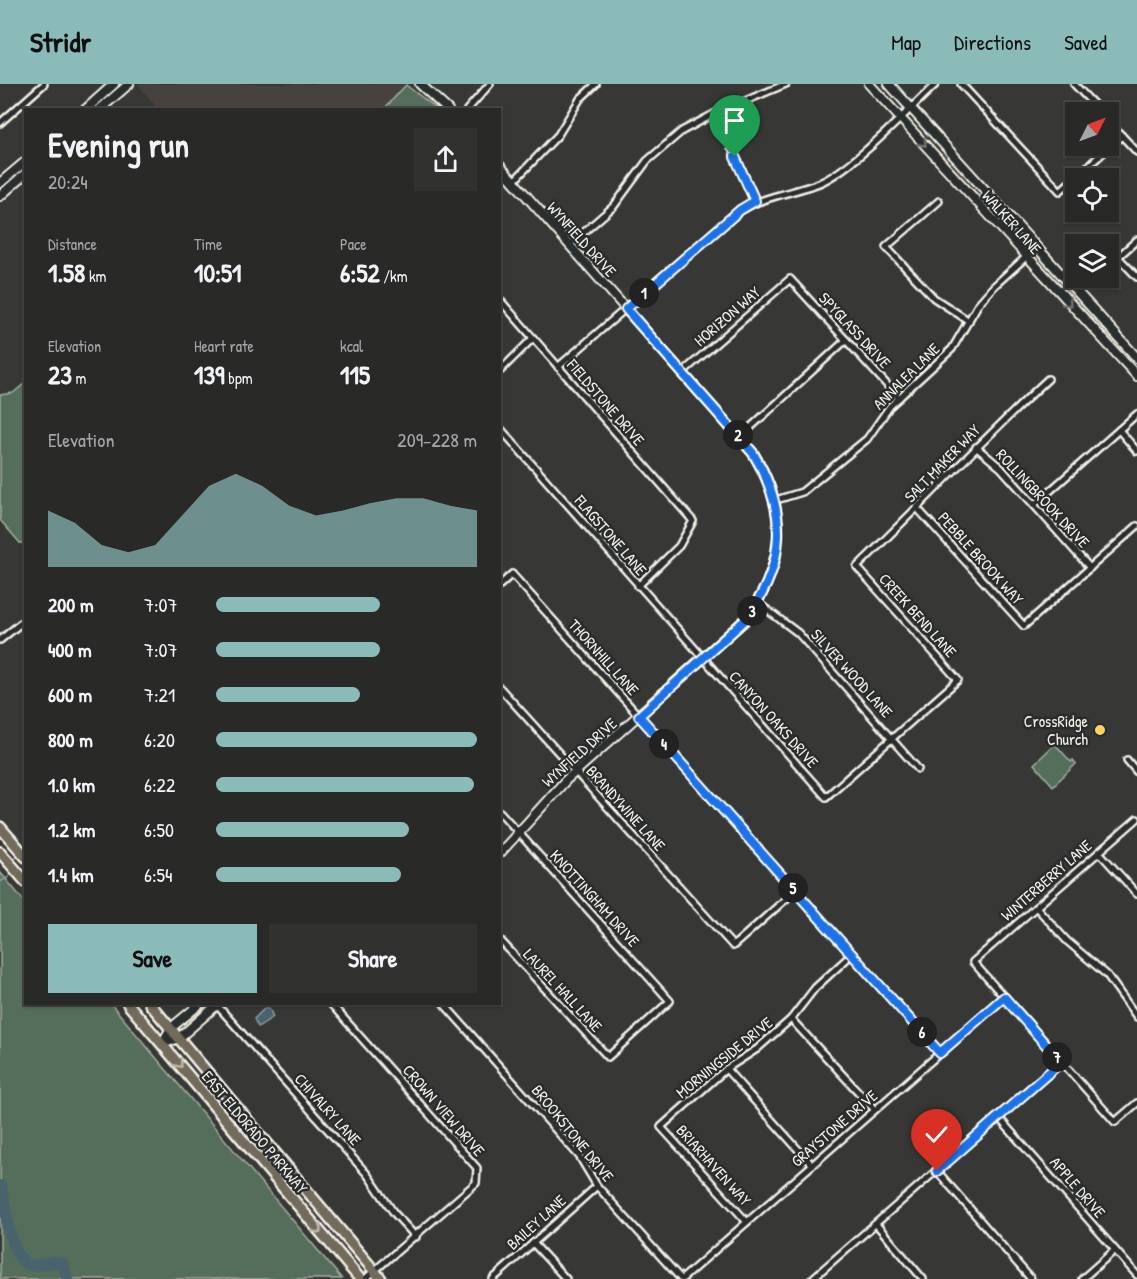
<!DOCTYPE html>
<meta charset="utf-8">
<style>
:root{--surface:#292928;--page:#313130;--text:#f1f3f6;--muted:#a5a6a8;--line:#454545;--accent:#8bbbb9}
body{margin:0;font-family:"Patrick Hand",sans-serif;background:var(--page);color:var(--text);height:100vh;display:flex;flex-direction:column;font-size:22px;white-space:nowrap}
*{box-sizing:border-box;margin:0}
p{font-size:20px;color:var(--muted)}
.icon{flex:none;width:33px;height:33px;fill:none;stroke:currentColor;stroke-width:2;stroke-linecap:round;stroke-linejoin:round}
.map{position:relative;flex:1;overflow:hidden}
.panel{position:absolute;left:24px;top:24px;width:477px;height:897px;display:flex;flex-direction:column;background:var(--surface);border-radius:0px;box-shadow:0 2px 4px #0004,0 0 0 2px var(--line)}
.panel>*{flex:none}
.needle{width:39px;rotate:48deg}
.controls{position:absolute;left:1065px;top:18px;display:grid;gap:12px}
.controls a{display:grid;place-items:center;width:54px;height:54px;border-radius:0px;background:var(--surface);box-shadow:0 2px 4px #0004,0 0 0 2px var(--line);font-size:30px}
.pin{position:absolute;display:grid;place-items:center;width:51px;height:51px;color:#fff;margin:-62px -26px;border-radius:50% 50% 50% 0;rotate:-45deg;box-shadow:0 0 6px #0007}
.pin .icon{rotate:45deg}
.km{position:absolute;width:30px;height:30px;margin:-15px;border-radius:50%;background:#222;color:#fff;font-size:16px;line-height:30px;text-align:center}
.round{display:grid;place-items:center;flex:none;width:63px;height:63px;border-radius:0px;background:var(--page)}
.head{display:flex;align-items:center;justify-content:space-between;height:102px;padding:0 24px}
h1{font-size:33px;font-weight:700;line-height:45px}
.figures{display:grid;grid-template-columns:repeat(3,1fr);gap:9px;height:102px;padding:6px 24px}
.figures div{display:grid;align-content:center}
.figures b{font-size:26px;font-weight:700}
.figures small{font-size:16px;font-weight:400}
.figures p{font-size:16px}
.chart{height:168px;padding:12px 24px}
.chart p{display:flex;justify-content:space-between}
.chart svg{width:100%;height:108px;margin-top:6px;fill:var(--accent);opacity:.7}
.cta{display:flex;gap:12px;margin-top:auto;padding:12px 24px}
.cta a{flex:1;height:69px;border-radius:0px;background:var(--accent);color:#111;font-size:24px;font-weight:700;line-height:69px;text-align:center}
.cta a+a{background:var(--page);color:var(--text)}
ul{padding:0 24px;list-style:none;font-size:20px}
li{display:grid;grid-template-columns:96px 72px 1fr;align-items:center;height:45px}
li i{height:15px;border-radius:8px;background:var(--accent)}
header{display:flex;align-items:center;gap:36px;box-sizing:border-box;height:84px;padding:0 30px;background:var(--accent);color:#111}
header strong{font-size:28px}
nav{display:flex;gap:33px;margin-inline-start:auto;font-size:21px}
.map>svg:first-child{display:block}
.built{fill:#47433e}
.green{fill:#556e5c;stroke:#a4b0a2;stroke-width:1.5}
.water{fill:#49636e;stroke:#8d9c9f;stroke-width:1.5}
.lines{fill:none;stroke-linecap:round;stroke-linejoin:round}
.stream{stroke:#8d9c9f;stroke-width:2}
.river{stroke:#49636e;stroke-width:12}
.street-casing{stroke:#f4f1e8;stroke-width:10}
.secondary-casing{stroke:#f4f1e8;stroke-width:12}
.primary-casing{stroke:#f4f1e8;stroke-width:14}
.street{stroke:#2a2d2e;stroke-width:5}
.secondary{stroke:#2a2d2e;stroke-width:8}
.primary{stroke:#726b5a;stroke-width:9}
.oneway{stroke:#71726f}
.oneway2{stroke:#c0bbaf}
.route-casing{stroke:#fff;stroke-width:12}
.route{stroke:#1a73e8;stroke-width:8}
.poi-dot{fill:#ffd166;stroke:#2a2d2e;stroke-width:2}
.labels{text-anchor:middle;stroke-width:5;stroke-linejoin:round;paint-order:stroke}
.street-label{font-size:16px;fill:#f4f1e8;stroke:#2a2d2e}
.poi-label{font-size:16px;fill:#f4f1e8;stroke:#2a2d2e;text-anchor:end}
</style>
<header>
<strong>Stridr</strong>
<nav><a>Map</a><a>Directions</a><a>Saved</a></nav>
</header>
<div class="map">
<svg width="1137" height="1195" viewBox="0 0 1137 1195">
<rect width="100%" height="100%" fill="#373735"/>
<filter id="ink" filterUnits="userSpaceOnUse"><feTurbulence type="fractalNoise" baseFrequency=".0167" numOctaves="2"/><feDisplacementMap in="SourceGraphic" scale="12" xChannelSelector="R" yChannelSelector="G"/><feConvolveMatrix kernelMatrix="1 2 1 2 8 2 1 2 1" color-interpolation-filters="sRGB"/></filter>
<g filter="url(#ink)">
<path class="built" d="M138,0H404L437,25H158Z"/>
<g class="green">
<path d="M406,1L437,25H384Z"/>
<path d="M25,299V459H20L0,436V311L13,309Z"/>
<path d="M1055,660L1071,678L1073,676L1076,680L1053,702L1034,680Z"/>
<path d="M0,788L25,818L26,920H111L342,1195H0Z"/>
</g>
<path class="water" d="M265,924H269L273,933L258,943L254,935Z"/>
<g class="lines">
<path class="stream" d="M0,798L9,793"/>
<path class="river" d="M0,1102C8,1124 8,1177 31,1181C43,1183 51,1174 63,1180L67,1195"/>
<g class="street-casing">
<g id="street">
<path d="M961,0L1060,107L1122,52"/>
<path d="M1074,0L1101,28"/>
<path d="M467,26L490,0"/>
<path d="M716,29L755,117"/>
<path d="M1108,37L1137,68"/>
<path d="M0,39L44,0"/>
<path d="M513,98L558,51L580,15L596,0"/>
<path d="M939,117L886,163L934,214L969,237"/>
<path d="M1137,156L1118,173L1137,193"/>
<path d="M569,161L614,122L647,77L682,47L716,29L786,0"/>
<path d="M500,216L693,437L679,462L638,502"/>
<path d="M558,283L740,126C765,112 793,109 819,99C852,86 908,26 936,0"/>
<path d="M500,287L533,254"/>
<path d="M683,288L790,195L899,314"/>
<path d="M500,344L826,713L958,596L857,483C921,421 982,356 1048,295"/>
<path d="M1119,346L1137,367"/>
<path d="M740,353L846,256"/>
<path d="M976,363L1001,384L1090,484"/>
<path d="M776,416L802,408L867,355L890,322L952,265L979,219L994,202L1036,164"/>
<path d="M1034,421L1137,330"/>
<path d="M917,424L1024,542L1137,442"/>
<path d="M500,501L512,490L940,969"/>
<path d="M758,519L798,549L918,685"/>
<path d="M0,556L26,535"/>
<path d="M500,604L733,862L795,807"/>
<path d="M1127,676L1137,688"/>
<path d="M500,728L670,917L608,973L500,856"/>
<path d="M1137,735L973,878L1115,1038L1137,1019"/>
<path d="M1099,768L1137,810"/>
<path d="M1036,823L1067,857L1107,891L1137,933"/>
<path d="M216,920L367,1090L394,1129L416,1153"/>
<path d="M331,920L477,1084L476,1099L365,1195"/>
<path d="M444,920L579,1072L597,1102L681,1195"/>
<path d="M791,935L875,1026"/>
<path d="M726,985L812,1081"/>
<path d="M999,1034L1137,1191"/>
<path d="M937,1087L1031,1195"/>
<path d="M747,1138L661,1043L726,985L757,965L791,935L815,904L852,870"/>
<path d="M876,1140L923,1195"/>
<path d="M533,1159L566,1195"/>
<path d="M493,1195L597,1102"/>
<path d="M682,1195L1004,913"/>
<path d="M812,1195L1061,978"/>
<path d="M1082,1195L1115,1166"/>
</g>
</g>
<g class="secondary-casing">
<g id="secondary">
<path d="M420,0L448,26"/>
<path d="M869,0L1137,292"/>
<path d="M889,0L1137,274"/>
<path d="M85,26L114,0"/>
<path d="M99,26L129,0"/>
<path d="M500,82L753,369C789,428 786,481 745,536L566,696L500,769"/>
<path d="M0,99L26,77"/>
<path d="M0,112L26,89"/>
<path d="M162,960L179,954L218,920"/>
<path d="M162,960L171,944L200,920"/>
</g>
</g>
<g class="primary-casing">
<g id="primary">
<path d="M0,743L26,773"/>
<path d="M0,768L26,798"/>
<path d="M128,920L360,1195"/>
<path d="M150,920L381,1195"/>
</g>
</g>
<use href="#street" class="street"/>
<use href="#secondary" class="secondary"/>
<use href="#primary" class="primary"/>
</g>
<defs><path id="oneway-chevron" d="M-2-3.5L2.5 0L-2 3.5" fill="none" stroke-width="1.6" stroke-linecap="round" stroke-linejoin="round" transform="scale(1.5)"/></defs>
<g class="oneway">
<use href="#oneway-chevron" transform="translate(923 59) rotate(48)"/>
<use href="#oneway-chevron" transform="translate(1068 219) rotate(47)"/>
</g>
<g class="oneway2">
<use href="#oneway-chevron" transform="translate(179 980) rotate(50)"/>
<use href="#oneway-chevron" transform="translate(318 1146) rotate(50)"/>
</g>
</g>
<g class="lines" filter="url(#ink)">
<g class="route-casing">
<path id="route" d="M735,73L755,117L740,126L626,225L753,369C789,428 786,481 745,536L639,632L940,969L1004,913L1061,978L937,1087"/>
</g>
<use href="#route" class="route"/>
</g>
<circle class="poi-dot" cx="1100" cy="646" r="6"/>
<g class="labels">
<g class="street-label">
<text transform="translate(1012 138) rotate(48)" y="6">WALKER LANE</text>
<text transform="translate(582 155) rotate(48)" y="6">WYNFIELD DRIVE</text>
<text transform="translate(727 232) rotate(-41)" y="6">HORIZON WAY</text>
<text transform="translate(855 246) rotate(47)" y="6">SPYGLASS DRIVE</text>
<text transform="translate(906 292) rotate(-45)" y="6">ANNALEA LANE</text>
<text transform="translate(606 318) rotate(49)" y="6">FIELDSTONE DRIVE</text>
<text transform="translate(942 379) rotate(-46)" y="6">SALT MAKER WAY</text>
<text transform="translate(1043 414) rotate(47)" y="6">ROLLINGBROOK DRIVE</text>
<text transform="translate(611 451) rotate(49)" y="6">FLAGSTONE LANE</text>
<text transform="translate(981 474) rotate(48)" y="6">PEBBLE BROOK WAY</text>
<text transform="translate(918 531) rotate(48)" y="6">CREEK BEND LANE</text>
<text transform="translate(604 573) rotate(48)" y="6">THORNHILL LANE</text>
<text transform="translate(852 589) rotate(48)" y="6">SILVER WOOD LANE</text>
<text transform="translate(774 635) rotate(48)" y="6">CANYON OAKS DRIVE</text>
<text transform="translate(579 668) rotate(-42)" y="6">WYNFIELD DRIVE</text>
<text transform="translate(626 724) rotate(48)" y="6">BRANDYWINE LANE</text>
<text transform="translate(1046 796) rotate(-41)" y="6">WINTERBERRY LANE</text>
<text transform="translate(595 814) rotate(48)" y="6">KNOTTINGHAM DRIVE</text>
<text transform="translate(563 906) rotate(47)" y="6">LAUREL HALL LANE</text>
<text transform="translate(724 973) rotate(-39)" y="6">MORNINGSIDE DRIVE</text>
<text transform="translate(328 1025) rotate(48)" y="6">CHIVALRY LANE</text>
<text transform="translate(444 1026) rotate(49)" y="6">CROWN VIEW DRIVE</text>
<text transform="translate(834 1044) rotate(-41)" y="6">GRAYSTONE DRIVE</text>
<text transform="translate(255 1048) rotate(50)" y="6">EAST ELDORADO PARKWAY</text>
<text transform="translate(573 1049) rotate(51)" y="6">BROOKSTONE DRIVE</text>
<text transform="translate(714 1081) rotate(48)" y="6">BRIARHAVEN WAY</text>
<text transform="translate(1078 1103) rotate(49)" y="6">APPLE DRIVE</text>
<text transform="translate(536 1138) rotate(-42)" y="6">BAILEY LANE</text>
</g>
<g class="poi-label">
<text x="1088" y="643">CrossRidge<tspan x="1088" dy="18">Church</tspan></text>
</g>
</g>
</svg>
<div class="controls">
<a><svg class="needle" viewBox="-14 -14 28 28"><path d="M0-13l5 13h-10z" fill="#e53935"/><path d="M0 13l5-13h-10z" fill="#a5a6a8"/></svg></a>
<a><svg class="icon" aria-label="locate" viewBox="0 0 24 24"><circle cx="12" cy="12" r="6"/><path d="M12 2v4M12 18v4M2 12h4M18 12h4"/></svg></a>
<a><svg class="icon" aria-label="layers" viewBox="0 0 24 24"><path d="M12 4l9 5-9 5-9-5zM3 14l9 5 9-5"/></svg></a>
</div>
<div class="pin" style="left:735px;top:73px;background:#1e9e55"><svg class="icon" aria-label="arrive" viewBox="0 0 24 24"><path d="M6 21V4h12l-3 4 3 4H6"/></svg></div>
<div class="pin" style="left:937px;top:1087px;background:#d93025"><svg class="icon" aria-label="check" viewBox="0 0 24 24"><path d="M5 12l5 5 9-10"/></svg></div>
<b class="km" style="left:644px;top:209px">1</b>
<b class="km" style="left:738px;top:351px">2</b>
<b class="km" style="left:752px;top:527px">3</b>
<b class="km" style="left:664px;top:660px">4</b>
<b class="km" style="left:793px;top:804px">5</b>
<b class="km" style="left:922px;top:948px">6</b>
<b class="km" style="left:1057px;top:973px">7</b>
<section class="panel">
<div class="head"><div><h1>Evening run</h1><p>20:24</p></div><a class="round"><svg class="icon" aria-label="share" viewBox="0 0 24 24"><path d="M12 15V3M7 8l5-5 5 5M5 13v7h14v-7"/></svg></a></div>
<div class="figures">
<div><p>Distance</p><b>1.58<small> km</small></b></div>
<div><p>Time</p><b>10:51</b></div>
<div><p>Pace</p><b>6:52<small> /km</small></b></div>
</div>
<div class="figures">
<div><p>Elevation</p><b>23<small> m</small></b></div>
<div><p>Heart rate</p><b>139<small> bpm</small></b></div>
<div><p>kcal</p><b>115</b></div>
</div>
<div class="chart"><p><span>Elevation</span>209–228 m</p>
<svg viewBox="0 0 160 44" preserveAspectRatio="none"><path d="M0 44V21L10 26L20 35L30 38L40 35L50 23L60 11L70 6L80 11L90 19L100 23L110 21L120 18L130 16L140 16L150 19L160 21V44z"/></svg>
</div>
<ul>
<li><b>200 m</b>7:07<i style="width:63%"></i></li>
<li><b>400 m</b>7:07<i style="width:63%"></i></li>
<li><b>600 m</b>7:21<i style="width:55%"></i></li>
<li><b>800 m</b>6:20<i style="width:100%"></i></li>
<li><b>1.0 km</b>6:22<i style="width:99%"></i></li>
<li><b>1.2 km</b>6:50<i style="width:74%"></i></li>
<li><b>1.4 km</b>6:54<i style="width:71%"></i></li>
</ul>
<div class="cta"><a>Save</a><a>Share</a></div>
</section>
</div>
